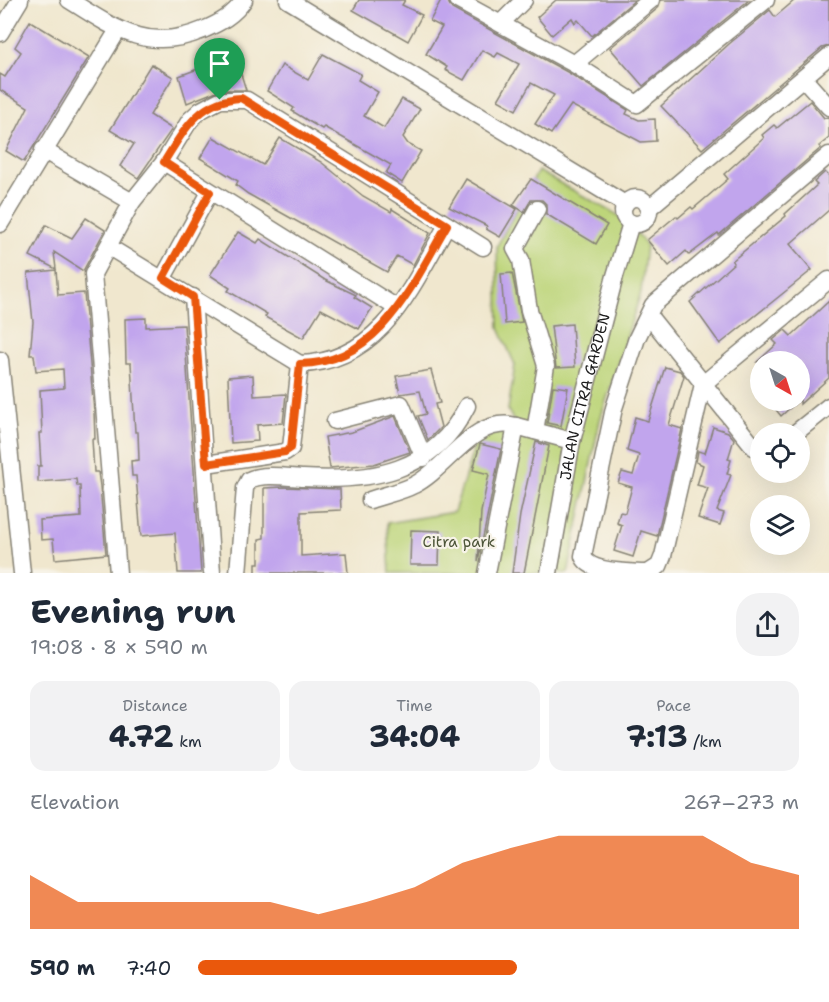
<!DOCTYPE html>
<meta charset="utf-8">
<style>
:root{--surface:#fff;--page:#f2f2f3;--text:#1f2937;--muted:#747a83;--accent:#ea580c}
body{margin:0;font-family:"Shantell Sans",sans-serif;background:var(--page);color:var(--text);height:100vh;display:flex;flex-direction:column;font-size:22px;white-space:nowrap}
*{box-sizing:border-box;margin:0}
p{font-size:20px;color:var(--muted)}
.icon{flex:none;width:33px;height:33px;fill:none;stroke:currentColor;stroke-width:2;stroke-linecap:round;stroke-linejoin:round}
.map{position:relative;height:573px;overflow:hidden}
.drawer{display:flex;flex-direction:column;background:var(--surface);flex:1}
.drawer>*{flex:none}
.needle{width:39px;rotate:141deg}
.buttons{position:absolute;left:750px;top:351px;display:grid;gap:12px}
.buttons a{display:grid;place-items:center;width:60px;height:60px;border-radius:50%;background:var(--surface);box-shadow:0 6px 24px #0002;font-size:30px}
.pin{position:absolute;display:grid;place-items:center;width:51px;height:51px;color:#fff;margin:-62px -26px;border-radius:50% 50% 50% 0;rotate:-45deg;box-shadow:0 0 6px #0007}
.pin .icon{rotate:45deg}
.round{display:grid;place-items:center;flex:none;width:63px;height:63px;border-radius:24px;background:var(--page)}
.headline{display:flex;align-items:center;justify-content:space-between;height:102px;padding:0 30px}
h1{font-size:33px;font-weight:700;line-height:45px}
.metrics{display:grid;grid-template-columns:repeat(3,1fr);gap:9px;height:102px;padding:6px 30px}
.metrics div{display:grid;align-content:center;border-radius:15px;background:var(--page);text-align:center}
.metrics b{font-size:30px;font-weight:700}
.metrics small{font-size:16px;font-weight:400}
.metrics p{font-size:16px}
.chart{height:168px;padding:12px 30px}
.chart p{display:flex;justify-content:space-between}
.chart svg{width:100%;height:108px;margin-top:6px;fill:var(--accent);opacity:.7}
ul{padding:0 30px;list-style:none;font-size:20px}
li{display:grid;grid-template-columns:96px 72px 1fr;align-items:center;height:45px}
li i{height:15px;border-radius:8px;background:var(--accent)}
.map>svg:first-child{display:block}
.green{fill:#bdd57a;stroke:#6c784b;stroke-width:1.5}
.building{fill:#c1a5ed}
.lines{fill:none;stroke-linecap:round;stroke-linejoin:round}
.minor-casing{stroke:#868275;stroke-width:19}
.minor{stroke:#fff;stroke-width:16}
.route-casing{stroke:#fff;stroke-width:12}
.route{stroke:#ea580c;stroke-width:8}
.labels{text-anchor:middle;stroke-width:4.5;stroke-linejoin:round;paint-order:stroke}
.street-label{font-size:15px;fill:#1c1c1c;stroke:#f7f3e8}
.park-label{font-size:15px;fill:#4c5438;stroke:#f7f3e8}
</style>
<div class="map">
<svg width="829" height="573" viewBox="0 0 829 573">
<rect width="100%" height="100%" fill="#f7f3e8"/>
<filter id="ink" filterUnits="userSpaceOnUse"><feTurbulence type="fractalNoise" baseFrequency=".0167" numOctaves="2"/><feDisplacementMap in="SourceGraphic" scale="12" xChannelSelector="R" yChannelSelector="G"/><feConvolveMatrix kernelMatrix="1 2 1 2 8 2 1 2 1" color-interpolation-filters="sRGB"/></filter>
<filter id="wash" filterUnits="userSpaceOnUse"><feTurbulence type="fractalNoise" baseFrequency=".008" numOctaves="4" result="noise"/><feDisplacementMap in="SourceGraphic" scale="24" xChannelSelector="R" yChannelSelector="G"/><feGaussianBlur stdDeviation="1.35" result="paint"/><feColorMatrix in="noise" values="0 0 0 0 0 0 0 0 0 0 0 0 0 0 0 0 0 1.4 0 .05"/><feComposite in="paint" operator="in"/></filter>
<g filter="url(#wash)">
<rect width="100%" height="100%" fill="#f0e7ce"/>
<path class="green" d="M538,171L627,220L646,245L641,292L600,420L568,573H390L387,523L454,512L481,425L516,426L508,410L515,365L499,328L497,246Z"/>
<g id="blocks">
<g class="building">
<path d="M359,0H405L402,5L422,15L408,41L353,10Z"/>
<path d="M441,0H447L452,9L569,73L628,110L626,114L639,120L655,119L656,141L641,142L571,105L551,134L535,124L554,95L531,83L516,110L498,100L519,64L498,53L495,57L482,50L464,80L445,70L447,67L426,54L442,27L430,21Z"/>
<path d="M556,0H635L592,36L578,20L575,23L572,18L552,35L537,17Z"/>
<path d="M661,0H749L643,86L610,48L658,8Z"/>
<path d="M795,0H829V46L822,48L702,149L661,106L729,44L770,10L775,17Z"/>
<path d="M30,21L89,57L24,162L6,151L28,107L0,90V74L5,77L21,52L15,47Z"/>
<path d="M323,54L361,74L358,80L378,92L364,116L384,128L402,99L420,109L403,137L408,144L421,151L402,183L386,173L391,165L324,127L322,129L310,122L292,111L294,108L267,91L282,65L308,80Z"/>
<path d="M235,55L246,90H219L187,103L179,76Z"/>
<path d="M151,64L173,77L150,115L172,129L138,178L120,166L134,144L110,130Z"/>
<path d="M810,101L824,118L829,117V138L819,146L821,148L719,235L718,233L689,255L686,251L669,266L647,240L676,216L678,218L691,207L693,209L728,179L724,174L764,138L762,135L774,125L777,128Z"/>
<path d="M213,137L263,165L280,138L321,162L363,196L391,212L392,209L430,233L413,265L397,256L387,272L248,194L236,185L238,181L200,158Z"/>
<path d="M825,172L829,176V210L790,244L812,270L720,344L690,302L734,263L732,261L786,216L785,214L817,185L814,182Z"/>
<path d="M466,179L517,209L500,237L486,229L487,226L449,207Z"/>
<path d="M531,179L607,225L596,244L546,214V204L542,200H531L524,212L513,205Z"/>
<path d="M86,218L105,230L83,271L54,252L56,269L30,256L46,225L72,238Z"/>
<path d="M238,232L257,243L260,239L325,280L356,295L354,297L372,308L359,329L321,309L303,338L265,317L267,314L228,291L230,288L210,275Z"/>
<path d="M56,270L58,295L84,293L94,412L95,439H92L94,472H98L100,486L106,554L55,559L53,539L41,540L40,520L81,517L80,486H77L76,479L38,482V466H41L39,433H42L40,390L64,388L63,369L36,371L34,355H30L33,322L28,273Z"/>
<path d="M512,273L522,322L505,324L501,274Z"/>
<path d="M829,301V378L800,404V362H757L777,344L773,340L785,330L791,336Z"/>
<path d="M146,318V327L184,325L201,573H178L175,533L141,536L136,476H132L131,461L139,460L138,432H135L131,363H126L125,319Z"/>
<path d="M572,324L575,367L556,368L551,326Z"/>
<path d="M665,367L680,371L684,376L669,425L682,429L657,536L641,531L633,557L614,551L622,525L617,523L620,512L625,513L632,487L618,483L622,472L633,475L639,455L627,451L635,417L648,421Z"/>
<path d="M431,370L440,403L435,404L441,427L428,440L418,416L426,414L420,391L400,394L396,376Z"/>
<path d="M253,375L254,396L286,394L283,423L257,425L258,441L231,443L228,377Z"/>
<path d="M553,386L568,388L561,426L547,423Z"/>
<path d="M768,400H799L781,416Z"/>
<path d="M395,416L410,452L374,464L330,468L325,437L352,432Z"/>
<path d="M713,427L728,432L734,439L728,459L731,460L727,474L731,475L717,511L724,513L720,525L698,518L708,488L697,485L703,465L696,462L698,451L705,453Z"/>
<path d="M536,442L549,446L524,573H512L520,515Z"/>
<path d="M480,444L501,449L478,562L481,512L489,474L473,470Z"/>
<path d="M284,487L340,489L341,510L301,512V556L346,553L348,573H256V563H259V539L264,538V488Z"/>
<path d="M411,530L440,531L439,565H410Z"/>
</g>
</g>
</g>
<g filter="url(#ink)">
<use href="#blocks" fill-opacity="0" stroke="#868275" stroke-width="1.5"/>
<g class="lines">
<g class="minor-casing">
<g id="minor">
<path d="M69,0C115,29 148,53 203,30C220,23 234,15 244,0"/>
<path d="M288,0L625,204"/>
<path d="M457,0L574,64L637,104L766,0"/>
<path d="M501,23L524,0"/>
<path d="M0,33L20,0"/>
<path d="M574,64L651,0"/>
<path d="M804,79L829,107"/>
<path d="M43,150L132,202"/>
<path d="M164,162L397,308"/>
<circle cx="636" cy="211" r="13"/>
<path d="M649,208L829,56"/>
<path d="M0,224L118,30"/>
<path d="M109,247L300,364"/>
<path d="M163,278L210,192"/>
<path d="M193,297L212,573"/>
<path d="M649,316L754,447L760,450"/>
<path d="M0,360L22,573"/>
<path d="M300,364C381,362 412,286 447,225"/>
<path d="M335,421L401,404L424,458"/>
<path d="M535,431L546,366L529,310L521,260L515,249L537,209"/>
<path d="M794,434L829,406"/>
<path d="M206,464L285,452L291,448L300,364"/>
<path d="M370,500C384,495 401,492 414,485C448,468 474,415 516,426"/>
<path d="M118,573L93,274L132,202L164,162L190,120L201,110L220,100H247L483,247"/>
<path d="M238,573L245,488L249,480C263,473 287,477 303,478C371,482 434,473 467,406"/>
<path d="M487,573L516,426L572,441"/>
<path id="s1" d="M549,573L572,441L615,276L631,223"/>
<path d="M644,573C627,572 589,573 583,556L614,408L637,338L653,305L829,155"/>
<path d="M648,573L659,566L663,556L703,384L829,280"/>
</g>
</g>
<use href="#minor" class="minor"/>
</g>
</g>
<g class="lines" filter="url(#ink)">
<g class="route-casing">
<path id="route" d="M241,98L447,225C412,285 380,363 300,364L291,448L285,452L206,464L193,297L163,278L210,192L164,162C184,130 199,100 241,98Z"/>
</g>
<use href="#route" class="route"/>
</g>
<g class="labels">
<g class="street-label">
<text dy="5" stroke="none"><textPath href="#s1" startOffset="180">JALAN CITRA GARDEN</textPath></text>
</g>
<g class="park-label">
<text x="459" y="547">Citra park</text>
</g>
</g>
</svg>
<div class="buttons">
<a><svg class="needle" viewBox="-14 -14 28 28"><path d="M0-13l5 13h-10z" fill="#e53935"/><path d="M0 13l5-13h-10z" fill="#747a83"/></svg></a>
<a><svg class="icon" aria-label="locate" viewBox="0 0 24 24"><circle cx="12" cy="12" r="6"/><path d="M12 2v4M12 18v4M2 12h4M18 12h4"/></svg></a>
<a><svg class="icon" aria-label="layers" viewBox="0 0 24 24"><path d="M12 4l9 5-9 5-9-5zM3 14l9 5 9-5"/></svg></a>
</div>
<div class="pin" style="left:220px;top:100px;background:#1e9e55"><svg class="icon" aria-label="arrive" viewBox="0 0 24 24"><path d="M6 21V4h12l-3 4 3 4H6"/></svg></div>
</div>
<section class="drawer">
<div class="headline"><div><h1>Evening run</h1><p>19:08 · 8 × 590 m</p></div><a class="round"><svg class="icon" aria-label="share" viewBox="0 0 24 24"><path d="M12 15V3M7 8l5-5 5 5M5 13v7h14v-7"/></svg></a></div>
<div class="metrics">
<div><p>Distance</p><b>4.72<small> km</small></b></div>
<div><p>Time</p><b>34:04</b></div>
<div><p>Pace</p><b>7:13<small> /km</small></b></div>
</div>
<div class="chart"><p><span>Elevation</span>267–273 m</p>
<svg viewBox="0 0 160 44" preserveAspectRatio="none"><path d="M0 44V22L10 33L20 33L30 33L40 33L50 33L60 38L70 33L80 27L90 17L100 11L110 6L120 6L130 6L140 6L150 17L160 22V44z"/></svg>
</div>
<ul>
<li><b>590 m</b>7:40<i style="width:53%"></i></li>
</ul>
</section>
